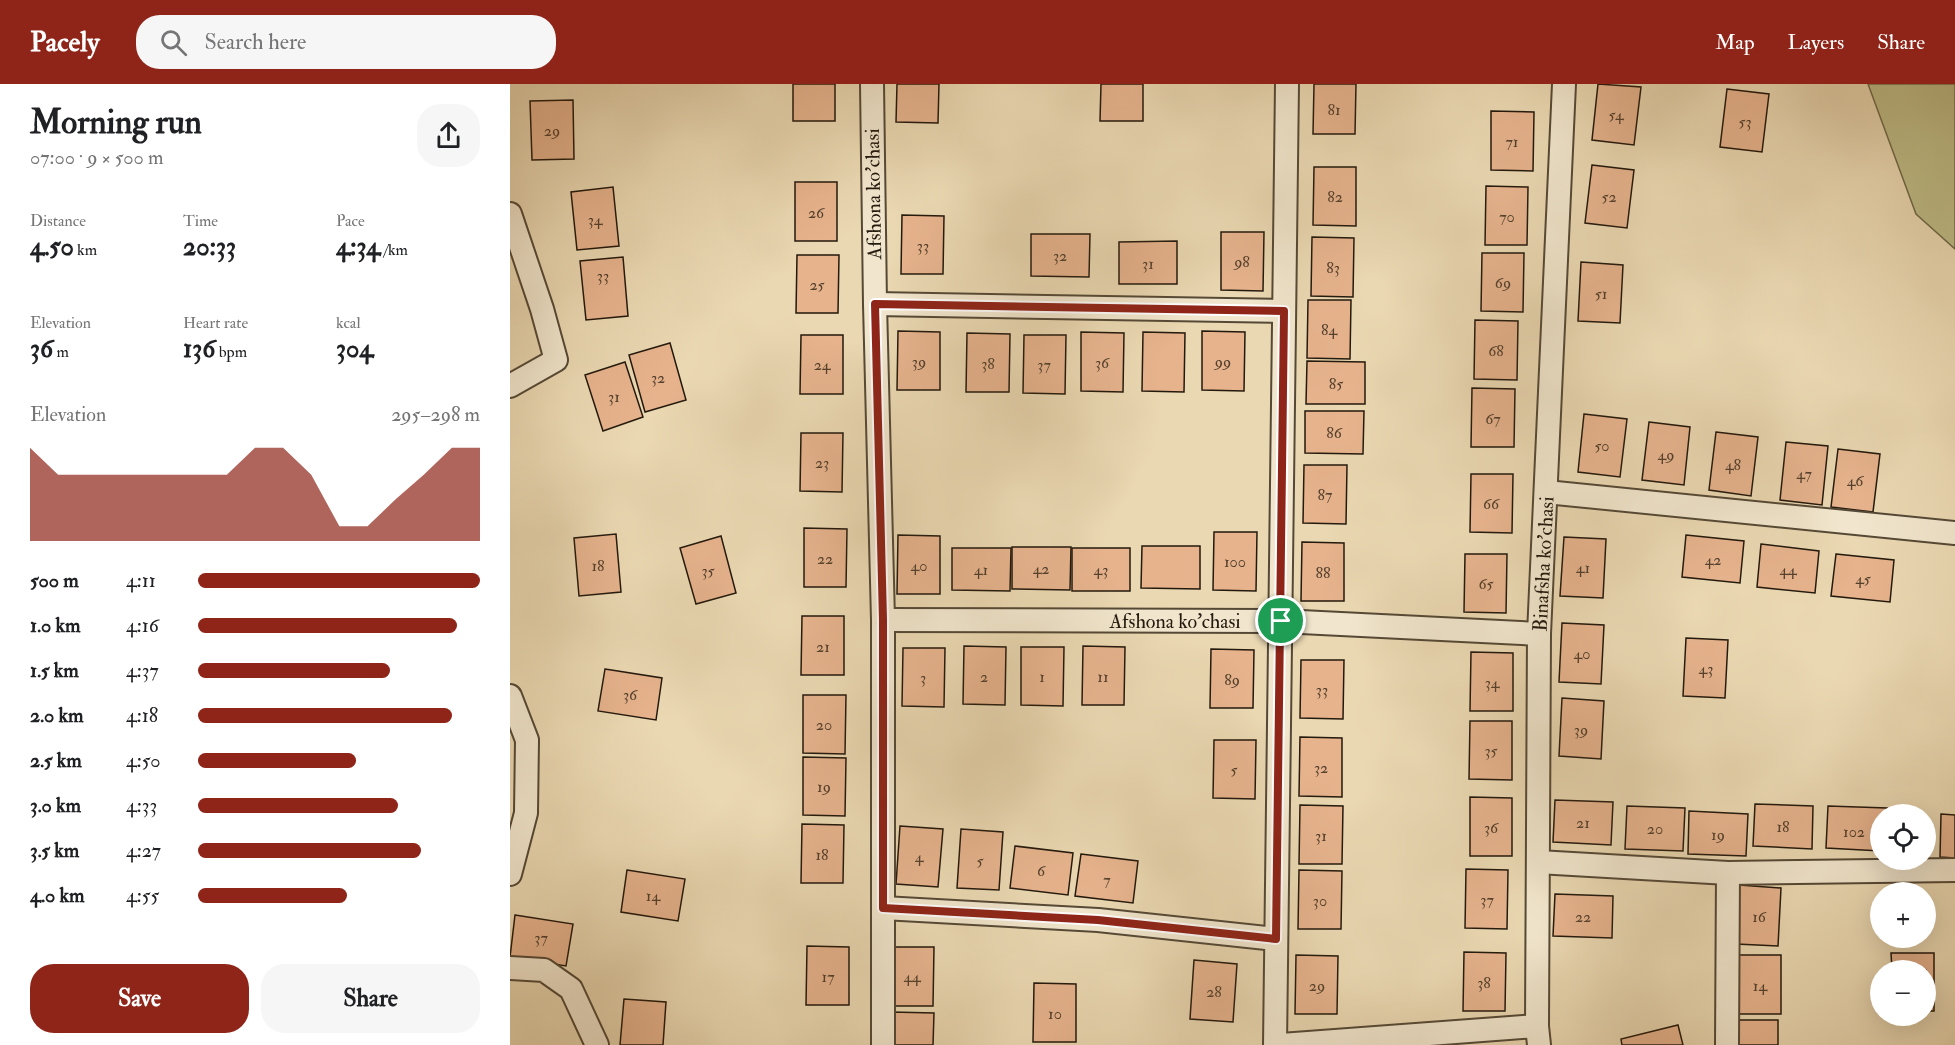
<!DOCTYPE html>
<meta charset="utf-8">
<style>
:root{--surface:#fff;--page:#f6f6f6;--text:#202124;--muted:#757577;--accent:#8f2418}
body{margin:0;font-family:"IM FELL Double Pica",serif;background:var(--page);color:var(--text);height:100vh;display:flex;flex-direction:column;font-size:22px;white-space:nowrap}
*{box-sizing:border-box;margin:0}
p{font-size:20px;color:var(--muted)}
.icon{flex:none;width:33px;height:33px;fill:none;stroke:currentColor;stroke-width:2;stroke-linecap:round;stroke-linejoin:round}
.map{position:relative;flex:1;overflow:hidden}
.panel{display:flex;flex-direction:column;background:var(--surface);width:510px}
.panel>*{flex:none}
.buttons{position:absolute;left:1360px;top:720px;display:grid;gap:12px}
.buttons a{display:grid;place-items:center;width:66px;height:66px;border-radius:50%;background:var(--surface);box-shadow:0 6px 24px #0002;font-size:30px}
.pin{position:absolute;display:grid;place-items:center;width:51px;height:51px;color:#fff;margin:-26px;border:3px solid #fff;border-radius:50%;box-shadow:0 2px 6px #0007}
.round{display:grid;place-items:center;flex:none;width:63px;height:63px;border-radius:24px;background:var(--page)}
.headline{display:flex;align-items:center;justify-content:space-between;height:102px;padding:0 30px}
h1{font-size:33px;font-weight:700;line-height:45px}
.figures{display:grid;grid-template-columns:repeat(3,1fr);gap:9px;height:102px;padding:6px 30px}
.figures div{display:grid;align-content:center}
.figures b{font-size:26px;font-weight:700}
.figures small{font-size:16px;font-weight:400}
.figures p{font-size:16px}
.chart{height:168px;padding:12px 30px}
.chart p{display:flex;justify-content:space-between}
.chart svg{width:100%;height:108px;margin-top:6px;fill:var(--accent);opacity:.7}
.primary-button{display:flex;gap:12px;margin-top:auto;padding:12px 30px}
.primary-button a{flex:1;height:69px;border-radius:24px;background:var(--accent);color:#fff;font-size:24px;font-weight:700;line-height:69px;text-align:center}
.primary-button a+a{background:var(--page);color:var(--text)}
ul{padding:0 30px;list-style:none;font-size:20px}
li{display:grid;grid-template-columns:96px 72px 1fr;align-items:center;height:45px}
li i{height:15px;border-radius:8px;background:var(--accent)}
header{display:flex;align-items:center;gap:36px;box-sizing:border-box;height:84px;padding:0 30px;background:var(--accent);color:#fff}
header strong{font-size:28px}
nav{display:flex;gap:33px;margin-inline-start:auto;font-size:21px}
.search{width:420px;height:54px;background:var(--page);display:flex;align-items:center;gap:15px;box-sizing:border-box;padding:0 21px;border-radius:24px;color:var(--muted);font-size:22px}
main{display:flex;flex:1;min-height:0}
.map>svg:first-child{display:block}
.green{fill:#bebc87;stroke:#706a4a;stroke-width:1.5}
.building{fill:#e6b38d;stroke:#23190d;stroke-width:1.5}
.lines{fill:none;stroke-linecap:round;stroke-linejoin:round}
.street-casing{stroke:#554936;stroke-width:26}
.street{stroke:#f1e6cd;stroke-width:22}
.route-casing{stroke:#fff;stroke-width:12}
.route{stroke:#8f2418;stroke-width:8}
.labels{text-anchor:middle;stroke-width:4.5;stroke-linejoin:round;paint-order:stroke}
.number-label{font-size:16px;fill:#54402d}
.street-label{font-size:20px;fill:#23190d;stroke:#f1e6cd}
</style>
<header>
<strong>Pacely</strong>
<div class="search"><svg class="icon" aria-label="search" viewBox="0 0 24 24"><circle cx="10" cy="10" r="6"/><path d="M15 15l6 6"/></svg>Search here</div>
<nav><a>Map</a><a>Layers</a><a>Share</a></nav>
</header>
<main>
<section class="panel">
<div class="headline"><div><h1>Morning run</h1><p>07:00 · 9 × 500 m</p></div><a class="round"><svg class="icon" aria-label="share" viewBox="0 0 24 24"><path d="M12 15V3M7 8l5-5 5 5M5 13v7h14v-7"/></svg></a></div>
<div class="figures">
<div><p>Distance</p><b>4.50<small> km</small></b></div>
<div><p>Time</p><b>20:33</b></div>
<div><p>Pace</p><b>4:34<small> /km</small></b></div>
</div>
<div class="figures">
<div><p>Elevation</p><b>36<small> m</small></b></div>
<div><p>Heart rate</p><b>136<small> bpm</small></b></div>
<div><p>kcal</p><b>304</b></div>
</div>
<div class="chart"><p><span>Elevation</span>295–298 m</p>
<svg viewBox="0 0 160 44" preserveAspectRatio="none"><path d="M0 44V6L10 17L20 17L30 17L40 17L50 17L60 17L70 17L80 6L90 6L100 17L110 38L120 38L130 27L140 17L150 6L160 6V44z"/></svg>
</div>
<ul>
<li><b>500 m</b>4:11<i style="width:100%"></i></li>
<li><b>1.0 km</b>4:16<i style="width:92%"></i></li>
<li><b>1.5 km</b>4:37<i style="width:68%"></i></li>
<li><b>2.0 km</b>4:18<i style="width:90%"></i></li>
<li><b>2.5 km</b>4:50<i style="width:56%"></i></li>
<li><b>3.0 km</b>4:33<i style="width:71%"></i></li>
<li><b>3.5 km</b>4:27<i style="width:79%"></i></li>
<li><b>4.0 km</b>4:55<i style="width:53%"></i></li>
</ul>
<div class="primary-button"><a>Save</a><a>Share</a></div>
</section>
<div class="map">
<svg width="1445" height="961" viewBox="0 0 1445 961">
<rect width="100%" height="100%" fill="#ead8b2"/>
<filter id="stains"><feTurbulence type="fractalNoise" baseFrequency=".00333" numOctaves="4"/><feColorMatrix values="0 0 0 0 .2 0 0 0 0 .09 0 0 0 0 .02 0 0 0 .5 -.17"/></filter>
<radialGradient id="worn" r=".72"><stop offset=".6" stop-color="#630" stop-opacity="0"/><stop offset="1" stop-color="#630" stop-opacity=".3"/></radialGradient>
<path class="green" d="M1358,0H1445V165L1406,130Z"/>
<g class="building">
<rect x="283" y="0" width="42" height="37"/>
<path d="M387,0H429L428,39L386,38Z"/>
<path d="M591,0H633V37H590Z"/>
<path d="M804,0H846L845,50H803Z"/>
<path d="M1088,0L1131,3L1124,61L1082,56Z"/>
<path d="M1217,5L1259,10L1252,68L1210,63Z"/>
<path d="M63,16L64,75L22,76L20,17Z"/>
<path d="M981,27L1024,28L1023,87L981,86Z"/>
<path d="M1082,81L1124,86L1117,144L1075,139Z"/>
<path d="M804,83H846V142L803,141Z"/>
<rect x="285" y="98" width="42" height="59"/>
<path d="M976,102L1018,103L1017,161H975Z"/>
<path d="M103,103L109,162L67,166L61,108Z"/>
<path d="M392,131L434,132L433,190H391Z"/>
<path d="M711,148H754L753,207L711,206Z"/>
<path d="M521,150H580L579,193L521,192Z"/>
<path d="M802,153L844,154L843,213L801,212Z"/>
<path d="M667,157V200H609V158Z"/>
<path d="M972,169H1014L1013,228L971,227Z"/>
<path d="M287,171H329L328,229H286Z"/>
<path d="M113,173L118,232L76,236L70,177Z"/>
<path d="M1071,178L1113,181L1110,239L1068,237Z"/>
<path d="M798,216H841L840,275L797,274Z"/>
<path d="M965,236L1008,237L1007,296L964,295Z"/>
<path d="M388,247L430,248V306H387Z"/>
<path d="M692,247L735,248L734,307L692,306Z"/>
<path d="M571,248L614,249L613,308L571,307Z"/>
<path d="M633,248L675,249L674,308L632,307Z"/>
<path d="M457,249L500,250L499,308H456Z"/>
<path d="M291,251H333V310H290Z"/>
<path d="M514,251H556L555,310L513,309Z"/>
<path d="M160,259L176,316L135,328L119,271Z"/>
<path d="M797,277L855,278V320H796Z"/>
<path d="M115,278L133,333L93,347L75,291Z"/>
<path d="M962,304L1005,305L1004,363H961Z"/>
<path d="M795,327H854L853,370L795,369Z"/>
<path d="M1074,330L1117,335L1110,393L1068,388Z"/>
<path d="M1139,338L1180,343L1174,401L1132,396Z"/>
<path d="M1206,348L1248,353L1241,412L1199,406Z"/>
<path d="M291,349H333L332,408L290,407Z"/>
<path d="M1276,358L1318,362L1312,421L1270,416Z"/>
<path d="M1328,365L1370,370L1363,428L1321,423Z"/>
<path d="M794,381H837L836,440L793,439Z"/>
<path d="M961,390H1003L1002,449L960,448Z"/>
<path d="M294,444L337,445L336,503H294Z"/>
<path d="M704,448H747L746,507L703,506Z"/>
<path d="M106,450L111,508L69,512L64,454Z"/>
<path d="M388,451L430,452V510H387Z"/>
<path d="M1176,451L1234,457L1230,499L1172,493Z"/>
<path d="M211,452L226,509L186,520L170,464Z"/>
<path d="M1054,453L1096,455L1093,514L1050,512Z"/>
<path d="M792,458L834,459V517H791Z"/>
<path d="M1251,460L1309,467L1305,509L1247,503Z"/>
<path d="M632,462H690V505L631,504Z"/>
<path d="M502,463H561L560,506L502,505Z"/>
<path d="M442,464H501L500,507L442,506Z"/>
<rect x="562" y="464" width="58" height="43"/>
<path d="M955,470H997L996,529L954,528Z"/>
<path d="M1326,470L1384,476L1380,518L1321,512Z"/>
<path d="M292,532H334V591H291Z"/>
<path d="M1052,539L1094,541L1091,600L1049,598Z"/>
<path d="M1176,554L1218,556L1215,614L1173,612Z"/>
<path d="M454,562L496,563L495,621L453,620Z"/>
<path d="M573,562L615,563L614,621H572Z"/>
<path d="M511,563H554L553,622L511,621Z"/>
<path d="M393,564H435L434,623L392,622Z"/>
<path d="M701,565L744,566L743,624H700Z"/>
<path d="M961,568L1003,569V627H960Z"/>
<path d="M791,576H834L833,635L790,634Z"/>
<path d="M95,585L152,594L146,636L88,627Z"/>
<path d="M293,611H336L335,670L293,669Z"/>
<path d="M1052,614L1094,617L1091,675L1049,672Z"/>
<path d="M960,637H1002V696L959,695Z"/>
<path d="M790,653L832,654V713L789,712Z"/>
<path d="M704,656H746L745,715L703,714Z"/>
<path d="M293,673L336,674L335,732L293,731Z"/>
<path d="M960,713L1002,714V772H960Z"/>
<path d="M1045,716L1103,718L1101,761L1043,758Z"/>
<path d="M1245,720L1303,722L1302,765L1243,762Z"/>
<path d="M790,721L833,722L832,780H789Z"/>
<path d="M1117,722L1175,724L1173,767L1115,765Z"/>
<path d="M1318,722L1377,724L1376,730H1371V767L1316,764Z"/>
<path d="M1179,727L1238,730L1236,772L1178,770Z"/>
<path d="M1431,730L1445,731V774L1430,773Z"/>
<path d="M292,740L334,741L333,799H291Z"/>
<path d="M390,742L433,745L428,803L386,800Z"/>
<path d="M451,745L493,748L489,806L447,804Z"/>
<path d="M505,762L563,769L558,811L500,804Z"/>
<path d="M571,770L628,777L623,819L565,812Z"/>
<path d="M956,785L998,786L997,845L955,844Z"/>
<path d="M117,786L175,795L168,837L111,828Z"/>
<path d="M789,786L832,787L831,845H788Z"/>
<path d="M1229,801L1271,804L1268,862L1226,860Z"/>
<path d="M1045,810L1103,812L1102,854L1043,852Z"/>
<path d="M5,831L63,840L56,882L0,873Z"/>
<path d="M297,862L339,863V921H296Z"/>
<path d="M381,863H424L423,922H381Z"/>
<path d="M954,868L996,869L995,927H953Z"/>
<path d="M1381,869H1424V927H1416V886H1382Z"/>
<path d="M786,871L828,872L827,930H785Z"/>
<rect x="1229" y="871" width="42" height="59"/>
<path d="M684,876L727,880L723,938L680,935Z"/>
<path d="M524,899L566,900V958H523Z"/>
<path d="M114,915L156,918L153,961H110Z"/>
<path d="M381,928L424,929L423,961H381Z"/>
<rect x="1225" y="936" width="43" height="25"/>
<path d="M1168,941L1173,961H1112L1111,955Z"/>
</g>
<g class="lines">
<g class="street-casing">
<g id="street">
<path d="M362,0L365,220L373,536V961"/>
<path d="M0,130L32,225L46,276L0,302"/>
<path d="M365,220L774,227"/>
<path d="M1036,408L1445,449"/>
<path d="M373,536L771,537L1029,550"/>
<path d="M0,612L17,656L16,729L0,790"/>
<path d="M1028,778L1218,789L1445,786"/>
<path d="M373,824L588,836L766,855"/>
<path d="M0,884L34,886L61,905L87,961"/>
<path d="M765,961L777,0"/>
<path d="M771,961L1027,942"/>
<path d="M1029,961L1027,942L1029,550L1054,0"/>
<path d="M1217,961L1218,789"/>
</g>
</g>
<use href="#street" class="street"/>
</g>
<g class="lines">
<g class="route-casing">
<path id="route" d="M365,220L774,227L766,855L588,836L373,824V536Z"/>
</g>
<use href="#route" class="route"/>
</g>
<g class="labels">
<g class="number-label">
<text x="824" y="31">81</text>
<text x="1106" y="36">54</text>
<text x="1235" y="43">53</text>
<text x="42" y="52">29</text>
<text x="1002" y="63">71</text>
<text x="825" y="118">82</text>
<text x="1099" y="118">52</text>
<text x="306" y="134">26</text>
<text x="997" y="138">70</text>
<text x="85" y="141">34</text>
<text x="413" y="167">33</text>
<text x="550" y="177">32</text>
<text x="732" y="183">98</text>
<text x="638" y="185">31</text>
<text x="823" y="189">83</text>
<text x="93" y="197">33</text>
<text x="993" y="204">69</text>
<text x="307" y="206">25</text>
<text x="1091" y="215">51</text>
<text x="819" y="251">84</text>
<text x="986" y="272">68</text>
<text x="409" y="283">39</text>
<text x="713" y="283">99</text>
<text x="592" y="284">36</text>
<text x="478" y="285">38</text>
<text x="312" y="286">24</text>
<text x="534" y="286">37</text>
<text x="148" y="299">32</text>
<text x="826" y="305">85</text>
<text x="104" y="318">31</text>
<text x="983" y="340">67</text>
<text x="824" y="354">86</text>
<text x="1092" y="367">50</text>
<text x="1156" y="376">49</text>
<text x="312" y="384">23</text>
<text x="1223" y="386">48</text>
<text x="1294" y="395">47</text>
<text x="1345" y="402">46</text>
<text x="815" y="416">87</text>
<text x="981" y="425">66</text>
<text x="315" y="480">22</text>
<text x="1203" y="481">42</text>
<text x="725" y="483">100</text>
<text x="88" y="487">18</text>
<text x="409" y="487">40</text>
<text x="1073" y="489">41</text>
<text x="531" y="490">42</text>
<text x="471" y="491">41</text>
<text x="591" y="491">43</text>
<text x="1278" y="491">44</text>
<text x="198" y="492">35</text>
<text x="813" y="494">88</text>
<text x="1353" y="500">45</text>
<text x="976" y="505">65</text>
<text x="313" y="568">21</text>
<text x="1072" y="575">40</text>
<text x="1196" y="590">43</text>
<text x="474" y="598">2</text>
<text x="532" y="598">1</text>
<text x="593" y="598">11</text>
<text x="413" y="599">3</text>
<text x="722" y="601">89</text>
<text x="982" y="604">34</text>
<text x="812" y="611">33</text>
<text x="120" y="616">36</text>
<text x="314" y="646">20</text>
<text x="1071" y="651">39</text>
<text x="981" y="672">35</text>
<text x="811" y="689">32</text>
<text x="724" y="691">5</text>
<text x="314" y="708">19</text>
<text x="1073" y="744">21</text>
<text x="1273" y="748">18</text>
<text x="981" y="749">36</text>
<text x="1145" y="750">20</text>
<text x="1344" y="753">102</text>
<text x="1208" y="756">19</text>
<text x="811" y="757">31</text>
<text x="312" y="776">18</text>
<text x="409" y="778">4</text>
<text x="470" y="782">5</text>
<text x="531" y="792">6</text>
<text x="597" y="801">7</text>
<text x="143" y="817">14</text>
<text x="977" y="821">37</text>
<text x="810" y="822">30</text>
<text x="1073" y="838">22</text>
<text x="1249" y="838">16</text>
<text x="31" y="859">37</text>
<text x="318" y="898">17</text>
<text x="402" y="898">44</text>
<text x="974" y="904">38</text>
<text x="807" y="907">29</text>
<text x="1250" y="907">14</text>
<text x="704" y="913">28</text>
<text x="545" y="935">10</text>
</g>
<g class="street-label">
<text transform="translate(363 110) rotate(-91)" y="7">Afshona ko'chasi</text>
<text transform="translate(1033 480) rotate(-87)" y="7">Binafsha ko'chasi</text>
<text x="665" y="544">Afshona ko'chasi</text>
</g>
</g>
<rect width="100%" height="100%" filter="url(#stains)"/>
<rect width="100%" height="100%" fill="url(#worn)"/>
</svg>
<div class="buttons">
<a><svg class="icon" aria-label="locate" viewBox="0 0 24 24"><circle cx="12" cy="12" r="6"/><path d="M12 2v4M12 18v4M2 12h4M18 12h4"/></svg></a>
<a>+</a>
<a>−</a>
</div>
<div class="pin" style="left:771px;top:537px;background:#1e9e55"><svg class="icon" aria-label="arrive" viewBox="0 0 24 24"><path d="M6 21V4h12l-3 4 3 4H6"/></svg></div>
</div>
</main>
